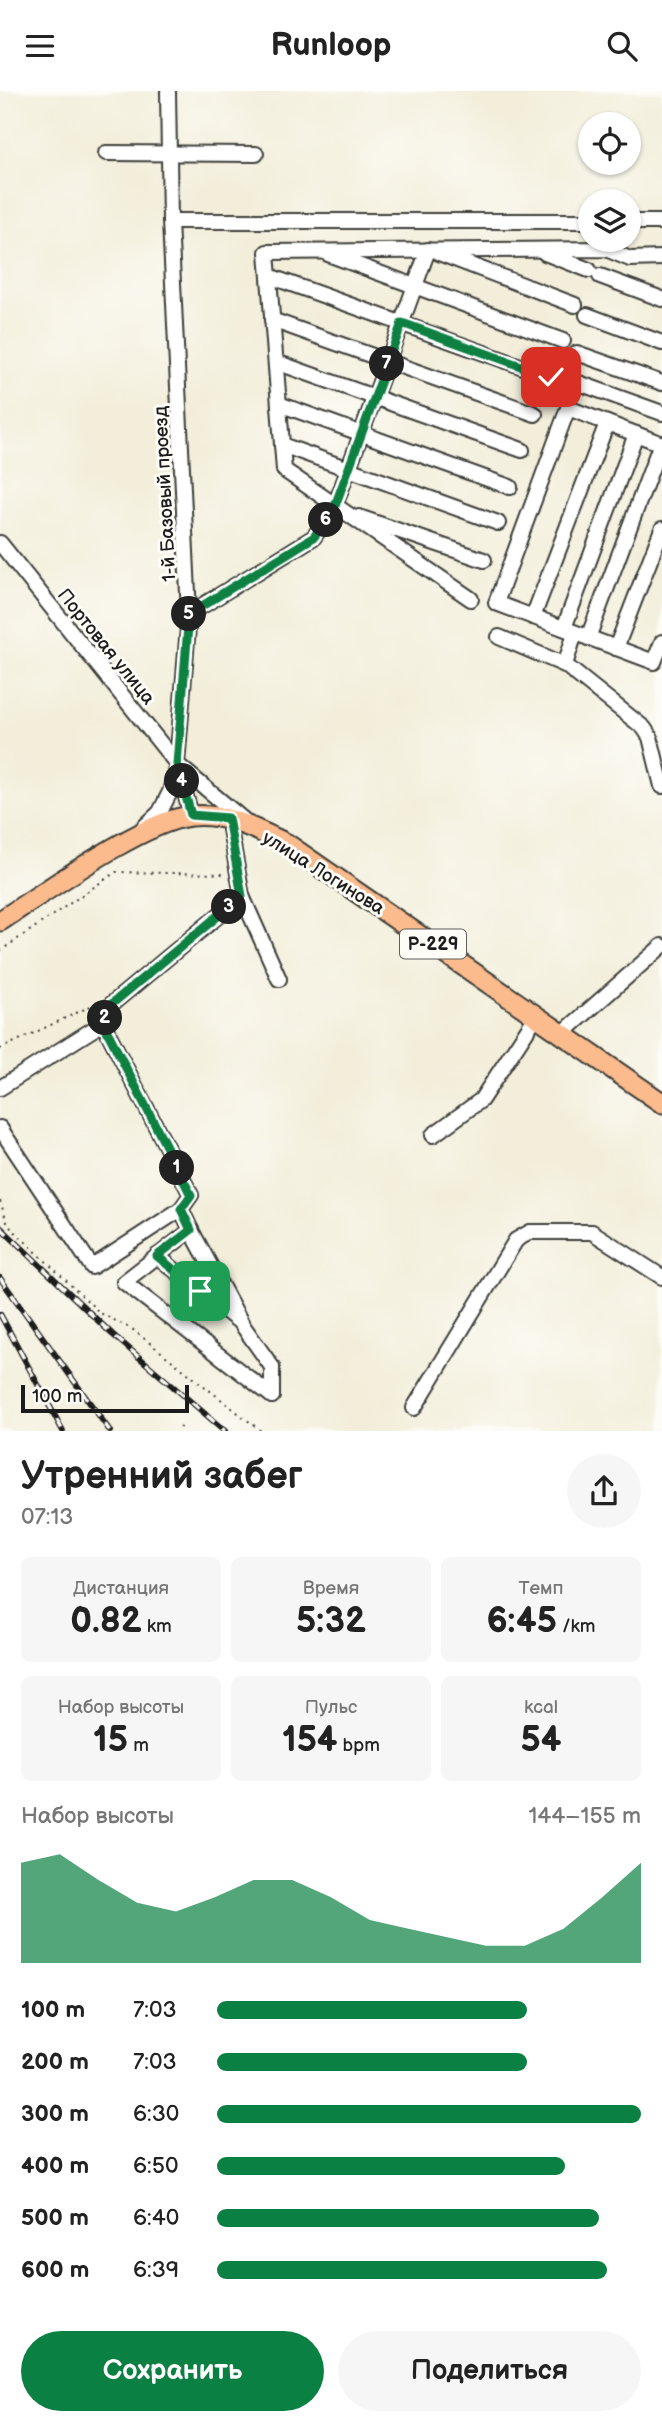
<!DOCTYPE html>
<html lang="ru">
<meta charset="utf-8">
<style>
:root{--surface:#fff;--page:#f6f6f6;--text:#222;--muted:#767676;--accent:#0b8043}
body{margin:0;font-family:"Balsamiq Sans",sans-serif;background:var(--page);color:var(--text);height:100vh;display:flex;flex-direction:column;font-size:26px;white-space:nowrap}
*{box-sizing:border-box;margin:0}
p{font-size:23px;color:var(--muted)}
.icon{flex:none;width:38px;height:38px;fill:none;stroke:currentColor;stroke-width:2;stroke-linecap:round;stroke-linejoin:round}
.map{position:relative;height:1340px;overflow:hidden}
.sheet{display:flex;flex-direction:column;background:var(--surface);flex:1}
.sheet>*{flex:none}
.controls{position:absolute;left:578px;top:21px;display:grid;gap:14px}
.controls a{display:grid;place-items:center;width:63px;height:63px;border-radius:50%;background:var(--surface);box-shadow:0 2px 5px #0004;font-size:35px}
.scale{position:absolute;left:21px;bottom:18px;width:168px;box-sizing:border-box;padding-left:7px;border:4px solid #1c1c1c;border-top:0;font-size:19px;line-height:24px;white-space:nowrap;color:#1c1c1c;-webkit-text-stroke:5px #fdfcf7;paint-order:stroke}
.pin{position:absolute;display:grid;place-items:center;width:60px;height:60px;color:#fff;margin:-30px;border-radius:14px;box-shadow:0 4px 10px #0006}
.km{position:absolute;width:35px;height:35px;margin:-18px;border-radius:50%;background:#222;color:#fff;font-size:19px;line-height:35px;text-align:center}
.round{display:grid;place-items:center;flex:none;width:74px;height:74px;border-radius:37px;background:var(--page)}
.head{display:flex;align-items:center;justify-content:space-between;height:119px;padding:0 21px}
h1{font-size:38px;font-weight:600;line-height:52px}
.figures{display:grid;grid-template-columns:repeat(3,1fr);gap:10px;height:119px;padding:7px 21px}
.figures div{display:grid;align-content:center;border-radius:10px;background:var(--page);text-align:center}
.figures b{font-size:35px;font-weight:600}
.figures small{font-size:19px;font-weight:400}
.figures p{font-size:19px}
.chart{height:196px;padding:14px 21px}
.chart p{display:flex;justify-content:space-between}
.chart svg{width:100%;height:126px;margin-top:7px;fill:var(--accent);opacity:.7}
.button{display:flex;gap:14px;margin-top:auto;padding:14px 21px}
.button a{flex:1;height:80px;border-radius:42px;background:var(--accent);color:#fff;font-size:28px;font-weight:600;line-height:80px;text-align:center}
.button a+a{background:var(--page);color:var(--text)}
ul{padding:0 21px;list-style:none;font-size:23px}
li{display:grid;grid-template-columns:112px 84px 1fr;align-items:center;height:52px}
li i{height:18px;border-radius:9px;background:var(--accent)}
header{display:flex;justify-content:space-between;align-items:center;height:91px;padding:0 21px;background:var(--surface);font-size:32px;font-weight:600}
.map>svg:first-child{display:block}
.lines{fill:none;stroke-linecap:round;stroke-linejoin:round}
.minor-casing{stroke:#3c3c38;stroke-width:18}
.major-casing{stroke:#3c3c38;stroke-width:23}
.path{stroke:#3c3c38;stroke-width:2;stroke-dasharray:2 5;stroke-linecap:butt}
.minor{stroke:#fff;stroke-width:14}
.major{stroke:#fbbb8d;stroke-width:19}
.rail-casing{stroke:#1c1c1c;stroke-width:6}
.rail{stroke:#fdfcf7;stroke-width:3.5;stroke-dasharray:10;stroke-linecap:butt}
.route-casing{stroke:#fff;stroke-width:14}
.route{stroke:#0b8043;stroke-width:9}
.labels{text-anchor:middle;stroke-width:6;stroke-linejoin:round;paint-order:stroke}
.shield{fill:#fdfcf7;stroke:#605f5e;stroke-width:2}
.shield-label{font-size:18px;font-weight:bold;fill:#1c1c1c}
.street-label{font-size:19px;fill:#1c1c1c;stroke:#fdfcf7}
</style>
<header><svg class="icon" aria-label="menu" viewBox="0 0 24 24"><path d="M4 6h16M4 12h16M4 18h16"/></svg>Runloop<svg class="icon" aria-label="search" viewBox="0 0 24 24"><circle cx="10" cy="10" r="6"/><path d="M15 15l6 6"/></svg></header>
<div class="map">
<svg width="662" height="1340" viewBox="0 0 662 1340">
<rect width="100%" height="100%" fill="#fdfcf7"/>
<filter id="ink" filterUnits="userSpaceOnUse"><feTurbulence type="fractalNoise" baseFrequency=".0143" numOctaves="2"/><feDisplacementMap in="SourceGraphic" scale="14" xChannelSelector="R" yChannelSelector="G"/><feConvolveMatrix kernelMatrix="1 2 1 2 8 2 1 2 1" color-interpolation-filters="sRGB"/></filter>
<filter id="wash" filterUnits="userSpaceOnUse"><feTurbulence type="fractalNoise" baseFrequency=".00686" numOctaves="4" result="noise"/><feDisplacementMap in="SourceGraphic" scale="28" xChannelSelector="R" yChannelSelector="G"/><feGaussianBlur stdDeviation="1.57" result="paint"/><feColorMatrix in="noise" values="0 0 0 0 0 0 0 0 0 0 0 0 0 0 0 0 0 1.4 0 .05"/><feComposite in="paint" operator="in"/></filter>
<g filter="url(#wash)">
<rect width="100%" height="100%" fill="#f2eeda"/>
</g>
<g filter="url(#ink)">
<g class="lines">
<g class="minor-casing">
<g id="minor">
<path d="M106,62L256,63"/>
<path d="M170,130H590"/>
<path d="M628,131H662"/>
<path d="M439,162L575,214"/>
<path d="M545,162L589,179"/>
<path d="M328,163L563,250"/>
<path d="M269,185L551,286"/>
<path d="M600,185L662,208"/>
<path d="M587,224L662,252"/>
<path d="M272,229L535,323"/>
<path d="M577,262L662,292"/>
<path d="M276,271L522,359"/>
<path d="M565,287L662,322"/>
<path d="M279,313L510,396"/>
<path d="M662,353L568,317L496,512L654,571L662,551"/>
<path d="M282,354L498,432"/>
<path d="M359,426L484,469"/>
<path d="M0,452L177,673L191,724"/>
<path d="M471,508L284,379L267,161L606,158L630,168L662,167"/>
<path d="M189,523L314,446L335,415L428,159"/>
<path d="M533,526L607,332"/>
<path d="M564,537L636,343"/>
<path d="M499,546L565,574L644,637L650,646L662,695"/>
<path d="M588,547L661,352"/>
<path d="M616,557L662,438"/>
<path d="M565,574L575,542"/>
<path d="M178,674L246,731"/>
<path d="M228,727L242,805"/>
<path d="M141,739L160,721L170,701L177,673L189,523L170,130L168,0"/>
<path d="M103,932L191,1104L181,1118"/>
<path d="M563,942L662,855"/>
<path d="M0,997L103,932L108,916L242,805L279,888"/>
<path d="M0,1037L92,1176L181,1118L191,1139L124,1191L272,1305"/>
<path d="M433,1044L481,1009L537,924"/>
<path d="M191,1139L243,1235L272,1276V1305"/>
<path d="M157,1165L237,1229"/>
<path d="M414,1317L516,1149L530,1141H592L662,1186"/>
</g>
</g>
<g class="major-casing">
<path id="major" d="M0,830C44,802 142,730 191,725C225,721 257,739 287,753L662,1012"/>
</g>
<g class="path">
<path d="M0,860L116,781L226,783"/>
<path d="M0,958L93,914"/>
<path d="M0,1110L8,1134L100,1222L132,1238L261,1340"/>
<path d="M180,1336L185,1340"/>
</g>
<use href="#minor" class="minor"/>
<use href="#major" class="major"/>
<g class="rail-casing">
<g id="rail">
<path d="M0,1136L112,1243L225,1340"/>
<path d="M0,1187L110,1340"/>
<path d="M0,1223L63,1340"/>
</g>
</g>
<use href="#rail" class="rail"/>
</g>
</g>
<g class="lines" filter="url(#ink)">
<g class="route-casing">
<path id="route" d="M200,1200L157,1165L191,1139L181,1118L191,1104L103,932L108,916L242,805L228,727L191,724L177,673L189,523L314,446L335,415L402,232L551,286"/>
</g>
<use href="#route" class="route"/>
</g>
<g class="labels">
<rect class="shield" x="400" y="838.5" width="66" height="29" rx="5"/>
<g class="shield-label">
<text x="433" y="859">Р-229</text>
</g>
<g class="street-label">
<text transform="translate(164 403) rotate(-93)" y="7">1-й Базовый проезд</text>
<text transform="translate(107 555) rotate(51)" y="7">Портовая улица</text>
<text transform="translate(324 781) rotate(32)" y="7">улица Логинова</text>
</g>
</g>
</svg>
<div class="controls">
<a><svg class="icon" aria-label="locate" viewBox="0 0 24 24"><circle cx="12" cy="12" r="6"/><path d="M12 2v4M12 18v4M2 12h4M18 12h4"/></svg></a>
<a><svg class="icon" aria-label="layers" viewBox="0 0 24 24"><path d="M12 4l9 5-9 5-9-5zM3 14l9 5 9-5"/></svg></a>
</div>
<div class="scale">100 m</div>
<div class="pin" style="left:200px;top:1200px;background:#1e9e55"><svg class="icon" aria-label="arrive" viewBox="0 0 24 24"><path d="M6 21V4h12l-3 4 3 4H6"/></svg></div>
<div class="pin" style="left:551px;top:286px;background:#d93025"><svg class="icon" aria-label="check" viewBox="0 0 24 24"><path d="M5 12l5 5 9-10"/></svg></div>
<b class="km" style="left:177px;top:1077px">1</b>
<b class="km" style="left:105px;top:927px">2</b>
<b class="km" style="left:229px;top:816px">3</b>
<b class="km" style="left:182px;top:690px">4</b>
<b class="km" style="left:189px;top:523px">5</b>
<b class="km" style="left:326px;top:429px">6</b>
<b class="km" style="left:387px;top:273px">7</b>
</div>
<section class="sheet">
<div class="head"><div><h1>Утренний забег</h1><p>07:13</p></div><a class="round"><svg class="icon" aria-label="share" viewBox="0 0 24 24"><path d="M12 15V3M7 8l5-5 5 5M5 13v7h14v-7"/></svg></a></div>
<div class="figures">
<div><p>Дистанция</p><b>0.82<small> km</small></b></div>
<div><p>Время</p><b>5:32</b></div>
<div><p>Темп</p><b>6:45<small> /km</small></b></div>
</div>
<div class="figures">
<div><p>Набор высоты</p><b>15<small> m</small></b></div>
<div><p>Пульс</p><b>154<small> bpm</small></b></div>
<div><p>kcal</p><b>54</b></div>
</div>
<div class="chart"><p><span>Набор высоты</span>144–155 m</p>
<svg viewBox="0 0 160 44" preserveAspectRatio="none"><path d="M0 44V9L10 6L20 15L30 23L40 26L50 21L60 15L70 15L80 21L90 29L100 32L110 35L120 38L130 38L140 32L150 21L160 9V44z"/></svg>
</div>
<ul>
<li><b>100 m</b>7:03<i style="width:73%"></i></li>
<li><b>200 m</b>7:03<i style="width:73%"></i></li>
<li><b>300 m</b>6:30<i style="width:100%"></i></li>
<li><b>400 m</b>6:50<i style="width:82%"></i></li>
<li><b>500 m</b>6:40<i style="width:90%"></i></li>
<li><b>600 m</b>6:39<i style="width:92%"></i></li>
</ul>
<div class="button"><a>Сохранить</a><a>Поделиться</a></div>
</section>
